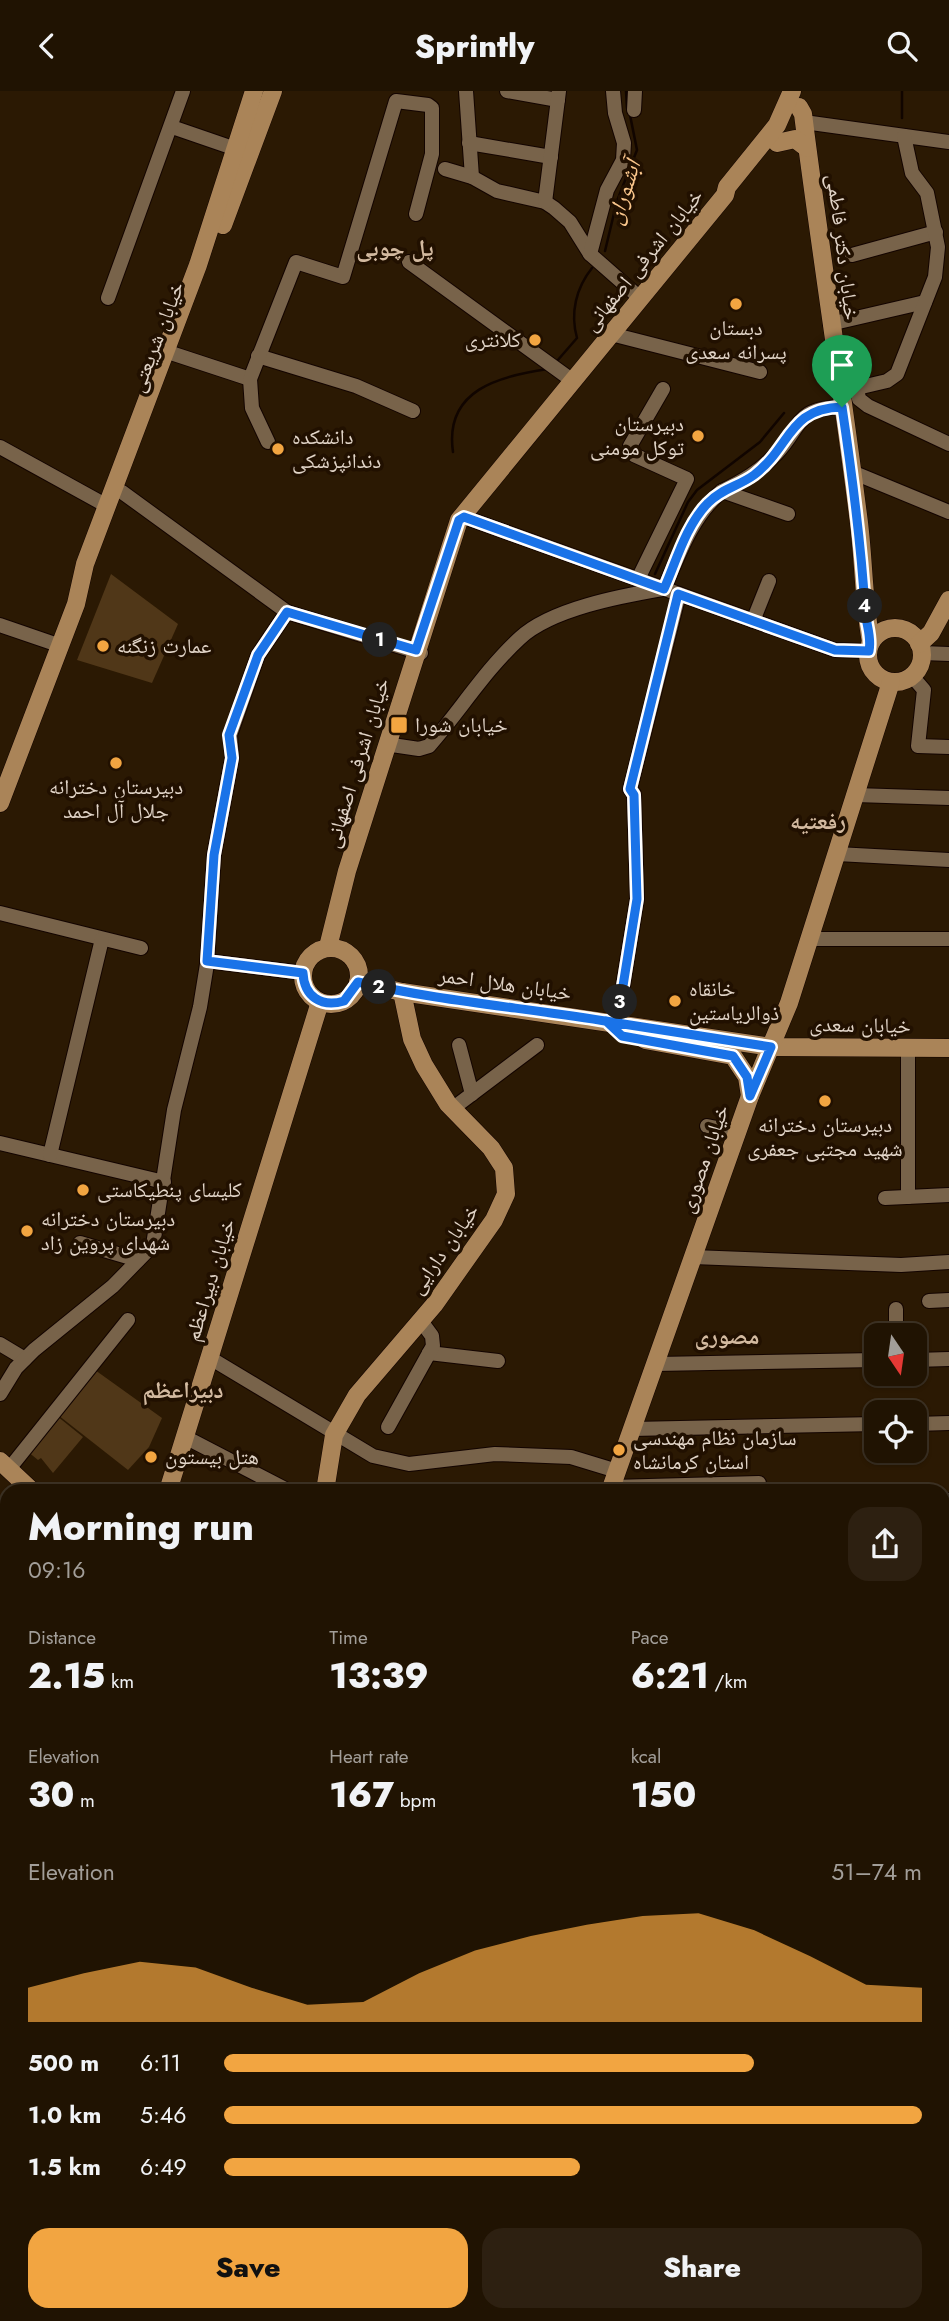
<!DOCTYPE html>
<meta charset="utf-8">
<style>
:root{--surface:#201302;--page:#2d2011;--text:#f1f3f6;--muted:#a29e99;--line:#3d3224;--accent:#f2a541}
body{margin:0;font-family:Jost,"Noto Naskh Arabic",sans-serif;background:var(--page);color:var(--text);height:100vh;display:flex;flex-direction:column;font-size:26px;white-space:nowrap}
*{box-sizing:border-box;margin:0}
p{font-size:23px;color:var(--muted)}
.icon{flex:none;width:38px;height:38px;fill:none;stroke:currentColor;stroke-width:2;stroke-linecap:round;stroke-linejoin:round}
.map{position:relative;flex:1;overflow:hidden}
.panel{position:absolute;left:0px;top:1393px;width:950px;height:838px;display:flex;flex-direction:column;background:var(--surface);border-radius:21px 21px 0 0;box-shadow:0 2px 5px #0004,0 0 0 2px var(--line)}
.panel>*{flex:none}
.needle{width:46px;rotate:167deg}
.controls{position:absolute;left:864px;top:1232px;display:grid;gap:14px}
.controls a{display:grid;place-items:center;width:63px;height:63px;border-radius:14px;background:var(--surface);box-shadow:0 2px 5px #0004,0 0 0 2px var(--line);font-size:35px}
.pin{position:absolute;display:grid;place-items:center;width:60px;height:60px;color:#fff;margin:-72px -30px;border-radius:50% 50% 50% 0;rotate:-45deg;box-shadow:0 0 7px #0007}
.pin .icon{rotate:45deg}
.km{position:absolute;width:35px;height:35px;margin:-18px;border-radius:50%;background:#222;color:#fff;font-size:19px;line-height:35px;text-align:center}
.round{display:grid;place-items:center;flex:none;width:74px;height:74px;border-radius:21px;background:var(--page)}
.head{display:flex;align-items:center;justify-content:space-between;height:119px;padding:0 28px}
h1{font-size:38px;font-weight:800;line-height:52px}
.metrics{display:grid;grid-template-columns:repeat(3,1fr);gap:10px;height:119px;padding:7px 28px}
.metrics div{display:grid;align-content:center}
.metrics b{font-size:35px;font-weight:800}
.metrics small{font-size:19px;font-weight:400}
.metrics p{font-size:19px}
.chart{height:196px;padding:14px 28px}
.chart p{display:flex;justify-content:space-between}
.chart svg{width:100%;height:126px;margin-top:7px;fill:var(--accent);opacity:.7}
.primary-button{display:flex;gap:14px;margin-top:auto;padding:14px 28px}
.primary-button a{flex:1;height:80px;border-radius:21px;background:var(--accent);color:#111;font-size:28px;font-weight:800;line-height:80px;text-align:center}
.primary-button a+a{background:var(--page);color:var(--text)}
ul{padding:0 28px;list-style:none;font-size:23px}
li{display:grid;grid-template-columns:112px 84px 1fr;align-items:center;height:52px}
li i{height:18px;border-radius:9px;background:var(--accent)}
header{display:flex;justify-content:space-between;align-items:center;height:91px;padding:0 28px;background:var(--surface);font-size:32px;font-weight:800}
.map>svg:first-child{display:block}
.green{fill:#503718}
.lines{fill:none;stroke-linecap:round;stroke-linejoin:round}
.stream{stroke:#110500;stroke-width:2.5}
.minor-casing{stroke:#130400;stroke-width:16}
.major-casing{stroke:#130400;stroke-width:19}
.minor{stroke:#78634a;stroke-width:14}
.major{stroke:#aa8458;stroke-width:18}
.route-casing{stroke:#fff;stroke-width:14}
.route{stroke:#1a73e8;stroke-width:9}
.poi-dot{fill:#f2a541;stroke:#211000;stroke-width:2.5}
.labels{text-anchor:middle;stroke-width:7;stroke-linejoin:round;paint-order:stroke}
.street-label{font-size:21px;fill:#e2d5c8;stroke:#211000}
.poi-label{font-size:21px;fill:#e2d5c8;stroke:#211000;text-anchor:start}
.water-label{font-size:23px;font-style:italic;fill:#fbc78c;stroke:#211000}
.neighbourhood-label{font-size:23px;font-weight:bold;fill:#d3baa0;stroke:#211000}
</style>
<header><svg class="icon" aria-label="back" viewBox="0 0 24 24"><path d="M15 5l-7 7 7 7"/></svg>Sprintly<svg class="icon" aria-label="search" viewBox="0 0 24 24"><circle cx="10" cy="10" r="6"/><path d="M15 15l6 6"/></svg></header>
<div class="map">
<svg width="949" height="2230" viewBox="0 0 949 2230">
<rect width="100%" height="100%" fill="#2b1903"/>
<g class="green">
<path d="M111,483L178,533L152,592L77,569Z"/>
<path d="M95,1279L162,1327L149,1356L128,1379L58,1324Z"/>
<path d="M57,1325L83,1346L53,1382L41,1367L38,1369L27,1360Z"/>
</g>
<g class="lines">
<g class="stream">
<path d="M626,0L627,17"/>
<path d="M902,27V0"/>
<path d="M605,160L617,110L637,59L630,24"/>
<path d="M557,270L577,247C570,222 576,197 592,177"/>
<path d="M453,361C444,299 499,285 548,278"/>
<path d="M655,483L688,411L697,399L760,351L784,322"/>
</g>
<g class="minor-casing">
<g id="minor">
<path d="M466,0L472,86"/>
<path d="M507,0L558,9"/>
<path d="M634,19L635,0"/>
<path d="M804,31L949,51"/>
<path d="M172,36L236,58"/>
<path d="M469,52L551,66"/>
<path d="M445,78L472,86L497,100L545,111L554,117L570,131L590,163L640,207"/>
<path d="M545,111L559,0"/>
<path d="M590,163L607,99L623,69L624,52L615,22L613,0"/>
<path d="M852,164L936,141"/>
<path d="M409,171L573,290"/>
<path d="M108,207L183,0"/>
<path d="M830,233L925,211"/>
<path d="M611,243L760,281"/>
<path d="M174,263L250,288"/>
<path d="M258,265L356,295L413,320"/>
<path d="M857,297L859,308L868,315L949,353"/>
<path d="M840,301L887,290L897,283L935,186L938,156L927,102L912,82L904,45"/>
<path d="M268,351L252,317L250,288L296,171L343,186L396,10L428,14L432,17V63L416,123"/>
<path d="M0,356L107,415"/>
<path d="M852,381L949,421"/>
<path d="M722,400C743,390 760,380 776,363C803,335 794,317 842,316"/>
<path d="M122,401L287,521L421,562"/>
<path d="M464,426L835,559L869,560"/>
<path d="M638,488L687,388L634,364L630,355L663,298"/>
<path d="M664,498C679,463 692,425 722,400L788,423"/>
<path d="M753,530L769,490"/>
<path d="M0,534L61,555"/>
<path d="M922,562L949,563"/>
<path d="M912,585L924,599L918,655L949,656"/>
<path d="M392,654L419,658L429,655C460,620 485,579 520,547C551,518 621,505 662,498"/>
<path d="M855,704L949,707"/>
<path d="M837,763L949,769"/>
<path d="M0,822L141,857"/>
<path d="M809,848H949"/>
<path d="M207,870L303,882"/>
<path d="M617,932L637,808L634,703L630,698L679,503"/>
<path d="M459,954L472,1003"/>
<path d="M452,1018L537,954"/>
<path d="M707,1035L738,1041"/>
<path d="M0,1052L164,1091"/>
<path d="M50,1064L102,848"/>
<path d="M908,1106V957"/>
<path d="M885,1107L949,1104"/>
<path d="M80,1152L138,1169"/>
<path d="M693,1166L901,1174L949,1171"/>
<path d="M929,1210L949,1209"/>
<path d="M896,1218V1244"/>
<path d="M0,1253L25,1268"/>
<path d="M429,1262L498,1270"/>
<path d="M210,1267L373,1365L409,1373L495,1363L571,1366L617,1380"/>
<path d="M915,1269L949,1268"/>
<path d="M656,1273L877,1269"/>
<path d="M0,1303L16,1277L34,1259L113,1195L153,1154L174,1019L200,916L207,873L214,764L232,667L230,644L258,564L287,521"/>
<path d="M915,1333L949,1332"/>
<path d="M388,1336L433,1255L432,1245L421,1230"/>
<path d="M632,1338L877,1333"/>
<path d="M185,1346L289,1400"/>
<path d="M9,1378L128,1229"/>
<path d="M612,1396L759,1392"/>
<path d="M943,1460L948,1409"/>
<path d="M943,1497H949"/>
<path d="M943,1556L949,1557"/>
<path d="M943,1615L949,1614"/>
<path d="M943,1743L949,1724"/>
<path d="M943,1782L949,1787"/>
<path d="M943,1796H944"/>
<path d="M943,1816L949,1820"/>
<path d="M943,2155L949,2157"/>
<path d="M601,2224L608,2230"/>
</g>
</g>
<g class="major-casing">
<g id="major">
<path d="M799,16L803,23C820,157 841,290 858,424C864,467 863,509 871,551"/>
<path d="M777,52L795,48L807,57"/>
<path d="M223,134L273,0"/>
<circle cx="895" cy="564" r="27"/>
<path d="M919,553L931,542L949,509"/>
<path d="M0,712L76,513L85,473L198,174L254,0"/>
<path d="M328,856L347,780L459,429L725,104L727,96L777,34L792,0"/>
<circle cx="331" cy="885" r="28"/>
<path d="M358,891L402,901L771,956L949,957"/>
<path d="M645,949L733,965L747,986L750,1005"/>
<path d="M0,1370L32,1400"/>
<path d="M168,1400L320,911"/>
<path d="M325,1400L334,1344L357,1304L434,1214L494,1129L506,1103L504,1077L491,1057L448,1013L424,974L412,948L402,901"/>
<path d="M610,1400L750,1005L789,912L891,591"/>
<path d="M0,1896L7,1878"/>
<path d="M0,2093L7,2097"/>
<path d="M0,2117L7,2121"/>
<path d="M190,2224L200,2230"/>
<path d="M235,2224L245,2230"/>
<path d="M295,2230L297,2224"/>
<path d="M309,2230L311,2224"/>
</g>
</g>
<use href="#minor" class="minor"/>
<use href="#major" class="major"/>
</g>
<g class="lines">
<g class="route-casing">
<path id="route" d="M842,316C788,317 791,356 754,384C739,395 721,398 708,412C686,434 676,471 664,498L464,426L459,429L416,559L287,521L258,564L229,644L232,667L214,764L207,870L303,882C304,905 321,917 344,910L358,891C443,911 531,917 617,932L771,956L750,1005L747,986L733,965L622,945L606,930L617,932L637,808L634,704L630,698L678,503L835,559L869,560C872,546 866,534 865,518C861,450 852,383 842,316"/>
</g>
<use href="#route" class="route"/>
</g>
<g class="poi-dot">
<circle cx="736" cy="213" r="7"/>
<circle cx="535" cy="249" r="7"/>
<circle cx="698" cy="345" r="7"/>
<circle cx="278" cy="358" r="7"/>
<circle cx="103" cy="555" r="7"/>
<rect x="390" y="625" width="18" height="18" rx="3.5"/>
<circle cx="116" cy="672" r="7"/>
<circle cx="675" cy="910" r="7"/>
<circle cx="825" cy="1010" r="7"/>
<circle cx="83" cy="1099" r="7"/>
<circle cx="27" cy="1140" r="7"/>
<circle cx="619" cy="1359" r="7"/>
<circle cx="151" cy="1366" r="7"/>
</g>
<g class="labels">
<g class="street-label">
<text transform="translate(843 156) rotate(83)" y="7">خیابان دکتر فاطمی</text>
<text transform="translate(643 169) rotate(-51)" y="7">خیابان اشرفی اصفهانی</text>
<text transform="translate(157 246) rotate(-69)" y="7">خیابان شریعتی</text>
<text transform="translate(357 672) rotate(-73)" y="7">خیابان اشرفی اصفهانی</text>
<text transform="translate(505 893) rotate(8)" y="7">خیابان هلال احمر</text>
<text transform="translate(860 934) rotate(1)" y="7">خیابان سعدی</text>
<text transform="translate(704 1068) rotate(-71)" y="7">خیابان مصوری</text>
<text transform="translate(444 1158) rotate(-55)" y="7">خیابان دارایی</text>
<text transform="translate(210 1189) rotate(-73)" y="7">خیابان دبیراعظم</text>
</g>
<g class="poi-label">
<text x="736" y="244" text-anchor="middle">دبستان<tspan x="736" dy="24">پسرانه سعدی</tspan></text>
<text x="521" y="256" text-anchor="end">کلانتری</text>
<text x="684" y="340" text-anchor="end">دبیرستان<tspan x="684" dy="24">توکل مومنی</tspan></text>
<text x="292" y="353">دانشکده<tspan x="292" dy="24">دندانپزشکی</tspan></text>
<text x="117" y="562">عمارت زنگنه</text>
<text x="415" y="641">خیابان شورا</text>
<text x="116" y="703" text-anchor="middle">دبیرستان دخترانه<tspan x="116" dy="24">جلال آل احمد</tspan></text>
<text x="689" y="905">خانقاه<tspan x="689" dy="24">ذوالریاستین</tspan></text>
<text x="825" y="1041" text-anchor="middle">دبیرستان دخترانه<tspan x="825" dy="24">شهید مجتبی جعفری</tspan></text>
<text x="97" y="1106">کلیسای پنطیکاستی</text>
<text x="41" y="1135">دبیرستان دخترانه<tspan x="41" dy="24">شهدای پروین زاد</tspan></text>
<text x="633" y="1354">سازمان نظام مهندسی<tspan x="633" dy="24">استان کرمانشاه</tspan></text>
<text x="165" y="1373">هتل بیستون</text>
</g>
<g class="water-label">
<text transform="translate(623 101) rotate(-72)" y="8">آبشوران</text>
</g>
<g class="neighbourhood-label">
<text x="395" y="165">پل چوبی</text>
<text x="818" y="738">رفعتیه</text>
<text x="727" y="1253">مصوری</text>
<text x="183" y="1307">دبیراعظم</text>
</g>
</g>
</svg>
<div class="controls">
<a><svg class="needle" viewBox="-14 -14 28 28"><path d="M0-13l5 13h-10z" fill="#e53935"/><path d="M0 13l5-13h-10z" fill="#a29e99"/></svg></a>
<a><svg class="icon" aria-label="locate" viewBox="0 0 24 24"><circle cx="12" cy="12" r="6"/><path d="M12 2v4M12 18v4M2 12h4M18 12h4"/></svg></a>
</div>
<div class="pin" style="left:842px;top:316px;background:#1e9e55"><svg class="icon" aria-label="arrive" viewBox="0 0 24 24"><path d="M6 21V4h12l-3 4 3 4H6"/></svg></div>
<b class="km" style="left:380px;top:549px">1</b>
<b class="km" style="left:379px;top:896px">2</b>
<b class="km" style="left:620px;top:911px">3</b>
<b class="km" style="left:865px;top:515px">4</b>
<section class="panel">
<div class="head"><div><h1>Morning run</h1><p>09:16</p></div><a class="round"><svg class="icon" aria-label="share" viewBox="0 0 24 24"><path d="M12 15V3M7 8l5-5 5 5M5 13v7h14v-7"/></svg></a></div>
<div class="metrics">
<div><p>Distance</p><b>2.15<small> km</small></b></div>
<div><p>Time</p><b>13:39</b></div>
<div><p>Pace</p><b>6:21<small> /km</small></b></div>
</div>
<div class="metrics">
<div><p>Elevation</p><b>30<small> m</small></b></div>
<div><p>Heart rate</p><b>167<small> bpm</small></b></div>
<div><p>kcal</p><b>150</b></div>
</div>
<div class="chart"><p><span>Elevation</span>51–74 m</p>
<svg viewBox="0 0 160 44" preserveAspectRatio="none"><path d="M0 44V32L10 27L20 23L30 25L40 32L50 38L60 37L70 27L80 19L90 14L100 10L110 7L120 6L130 12L140 21L150 31L160 32V44z"/></svg>
</div>
<ul>
<li><b>500 m</b>6:11<i style="width:76%"></i></li>
<li><b>1.0 km</b>5:46<i style="width:100%"></i></li>
<li><b>1.5 km</b>6:49<i style="width:51%"></i></li>
</ul>
<div class="primary-button"><a>Save</a><a>Share</a></div>
</section>
</div>
